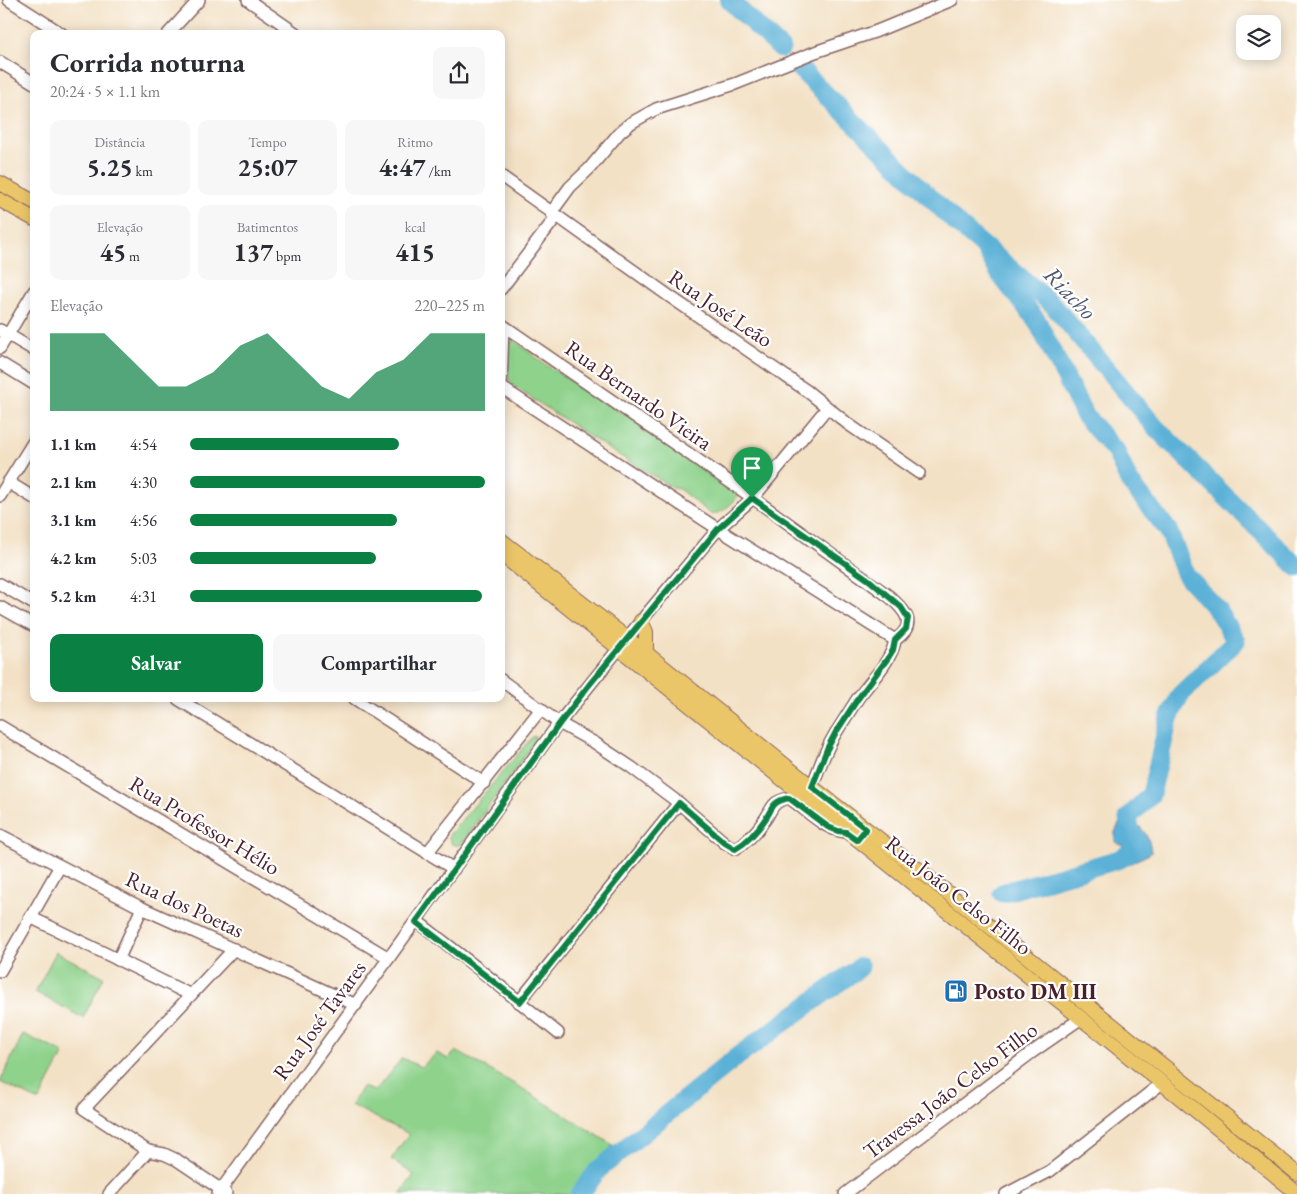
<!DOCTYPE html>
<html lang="pt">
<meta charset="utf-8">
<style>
:root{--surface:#fff;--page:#f7f7f7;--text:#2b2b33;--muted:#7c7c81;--accent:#0b8043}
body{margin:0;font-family:"EB Garamond",serif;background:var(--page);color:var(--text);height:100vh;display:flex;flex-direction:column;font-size:19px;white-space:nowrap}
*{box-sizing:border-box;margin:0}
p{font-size:16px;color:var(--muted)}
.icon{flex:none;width:28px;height:28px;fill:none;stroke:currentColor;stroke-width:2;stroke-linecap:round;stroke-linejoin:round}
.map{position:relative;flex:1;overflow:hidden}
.details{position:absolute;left:30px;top:30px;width:475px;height:672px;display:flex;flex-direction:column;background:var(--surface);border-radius:10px;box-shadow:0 2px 12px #0003}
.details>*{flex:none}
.buttons{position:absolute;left:1236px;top:15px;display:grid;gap:10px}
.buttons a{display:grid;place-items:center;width:45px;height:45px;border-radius:10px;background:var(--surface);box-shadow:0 2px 12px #0003;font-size:25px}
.pin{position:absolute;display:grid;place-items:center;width:42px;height:42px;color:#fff;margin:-51px -21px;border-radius:50% 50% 50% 0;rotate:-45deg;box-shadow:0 0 5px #0007}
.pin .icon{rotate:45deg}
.round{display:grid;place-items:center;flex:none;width:52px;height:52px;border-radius:10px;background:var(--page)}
.overview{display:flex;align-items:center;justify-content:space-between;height:85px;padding:0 20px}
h1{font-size:28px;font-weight:700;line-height:38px}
.stats{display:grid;grid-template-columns:repeat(3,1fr);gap:8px;height:85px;padding:5px 20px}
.stats div{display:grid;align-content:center;border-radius:10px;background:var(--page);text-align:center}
.stats b{font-size:25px;font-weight:700}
.stats small{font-size:14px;font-weight:400}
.stats p{font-size:14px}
.chart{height:140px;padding:10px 20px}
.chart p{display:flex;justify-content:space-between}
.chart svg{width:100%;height:90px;margin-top:5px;fill:var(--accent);opacity:.7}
.cta{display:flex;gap:10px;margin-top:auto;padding:10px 20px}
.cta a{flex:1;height:58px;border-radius:10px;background:var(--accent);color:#fff;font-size:20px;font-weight:700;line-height:58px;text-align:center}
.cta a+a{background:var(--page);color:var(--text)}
ul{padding:0 20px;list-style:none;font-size:16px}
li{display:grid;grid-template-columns:80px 60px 1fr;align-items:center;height:38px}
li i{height:12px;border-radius:6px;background:var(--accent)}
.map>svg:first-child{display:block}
.green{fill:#8ed28b;stroke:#6c785b}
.water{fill:#5bb1d7;stroke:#526881}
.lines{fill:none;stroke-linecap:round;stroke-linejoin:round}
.river{stroke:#5bb1d7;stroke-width:19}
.minor-casing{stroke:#856361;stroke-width:14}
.major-casing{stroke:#856361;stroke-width:16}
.minor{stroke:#fff;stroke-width:11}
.major{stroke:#ebc669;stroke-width:14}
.route-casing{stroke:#fff;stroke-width:10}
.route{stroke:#0b8043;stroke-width:6}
.labels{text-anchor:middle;stroke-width:4.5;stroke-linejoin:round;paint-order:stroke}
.street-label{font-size:22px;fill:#4a1f2b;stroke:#fff}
.poi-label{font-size:22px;font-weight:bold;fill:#4a1f2b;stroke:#fff;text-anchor:start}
.water-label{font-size:24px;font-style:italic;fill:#515970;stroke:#fff}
</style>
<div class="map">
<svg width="1297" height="1194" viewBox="0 0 1297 1194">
<rect width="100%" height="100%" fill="#fff"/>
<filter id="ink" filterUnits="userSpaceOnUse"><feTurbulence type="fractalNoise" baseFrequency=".02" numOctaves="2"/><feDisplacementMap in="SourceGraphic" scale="10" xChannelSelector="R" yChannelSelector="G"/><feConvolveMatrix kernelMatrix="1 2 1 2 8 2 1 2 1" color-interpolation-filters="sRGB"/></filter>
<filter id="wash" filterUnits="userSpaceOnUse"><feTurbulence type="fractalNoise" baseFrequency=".0096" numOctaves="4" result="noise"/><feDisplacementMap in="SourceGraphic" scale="20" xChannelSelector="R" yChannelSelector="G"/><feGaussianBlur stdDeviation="1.12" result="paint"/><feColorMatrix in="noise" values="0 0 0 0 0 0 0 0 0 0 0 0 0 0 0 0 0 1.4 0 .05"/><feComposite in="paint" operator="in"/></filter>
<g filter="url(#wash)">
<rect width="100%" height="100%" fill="#f3e1c5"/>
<g class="green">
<path d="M511,341H515L546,365L603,402L655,432L740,493C733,504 724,512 712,515L679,489L673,488L609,449L516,388C514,386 511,385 510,382C506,375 507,346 511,341Z"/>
<path d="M533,736L537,738L536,740L462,843L459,846L452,844L449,837L450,834Z"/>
<path d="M56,952L104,977L83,1018L35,992Z"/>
<path d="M23,1034L64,1053L39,1101L0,1082Z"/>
<path d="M456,1051L520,1087L613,1145L575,1194H400L414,1175L391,1159L409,1134L351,1105L362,1087L375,1091L402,1058L421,1067L437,1053L448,1059Z"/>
</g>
<path class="water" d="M1123,816C1140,824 1150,834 1151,853L1127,865L1116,855L1128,847L1115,842V832Z"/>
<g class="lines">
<g class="river">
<path d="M729,0L781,49"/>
<path d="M796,65L954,221L1052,304L1156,428L1297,567"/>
<path d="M984,247L1001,276L1037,321L1085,416L1116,452L1129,481L1168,530L1186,575L1217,610L1236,641L1180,695L1169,718L1151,794L1128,818L1131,835L1135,847L1130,853L1120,859L1002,893"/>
<path d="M580,1194L598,1170L734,1059L860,967"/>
</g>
</g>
</g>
<g filter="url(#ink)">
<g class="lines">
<g class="minor-casing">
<g id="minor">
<path d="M9,0L62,34"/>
<path d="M248,0L297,34"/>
<path d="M168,34L199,0"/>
<path d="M0,62L34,83"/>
<path d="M501,176L669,296L807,391L848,424L919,473"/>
<path d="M551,213L570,187L589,169L620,132L631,123L656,109L735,84L815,52L877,31L952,0"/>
<path d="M501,289L556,217"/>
<path d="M501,324L753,498L890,597C906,612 918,624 895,640"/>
<path d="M0,330L34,350"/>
<path d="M0,348L34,291"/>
<path d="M0,363L34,384"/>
<path d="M501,387L718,529L895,640"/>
<path d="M501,387L503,326"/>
<path d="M8,482L34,498"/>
<path d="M0,496L34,441"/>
<path d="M0,584L34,604"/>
<path d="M0,607L34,626"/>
<path d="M501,680L559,723L595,743L631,767L679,803L725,843L735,849C748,842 758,830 766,818C769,814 771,808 775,804C779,800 784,799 789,798C807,810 824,830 846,832"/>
<path d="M178,699L454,869"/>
<path d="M355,699L484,783"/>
<path d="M0,726L389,958"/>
<path d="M812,787C819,768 826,748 837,731C844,720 851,709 858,698C870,682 893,659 895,640"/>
<path d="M0,835L142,908L356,1005"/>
<path d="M427,853L541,709"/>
<path d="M30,917L191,995"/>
<path d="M417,921L490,978L558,1033"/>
<path d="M118,960L142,908"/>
<path d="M0,971L60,866"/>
<path d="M519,1002L679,803"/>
<path d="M226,1193L177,1160L164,1154L148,1151L84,1109L234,949"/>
<path d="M109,1194L148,1151"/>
<path d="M218,1194L559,723L641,621L718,529L753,498L827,408"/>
<path d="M845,1194L1031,1053L1080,1019"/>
<path d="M1006,1194L1050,1171L1162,1083"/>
</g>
</g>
<g class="major-casing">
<g id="major">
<path d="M0,183L34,202"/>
<path d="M0,200L34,219"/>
<path d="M501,540L646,653L812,787L923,873L1297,1173"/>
<path d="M501,554L1162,1083L1297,1193"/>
<path d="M641,621L646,632V653"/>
</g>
</g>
<use href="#minor" class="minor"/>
<use href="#major" class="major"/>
</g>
</g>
<g class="lines" filter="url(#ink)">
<g class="route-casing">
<path id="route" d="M752,498L869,580L901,607L908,618L906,629L895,640L893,650L888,658L857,700L836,732L827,749L812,787L866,829L857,840L846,832L838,831L828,827L789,798C784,799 779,800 775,804C771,808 769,814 766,818C758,830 748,842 735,849L725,843L679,803L520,1002L416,922L560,723L589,685L718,529Z"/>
</g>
<use href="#route" class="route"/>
</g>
<defs>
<g id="fuel-square" transform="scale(1.25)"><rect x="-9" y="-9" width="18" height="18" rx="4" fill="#1f6fb2" stroke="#fff"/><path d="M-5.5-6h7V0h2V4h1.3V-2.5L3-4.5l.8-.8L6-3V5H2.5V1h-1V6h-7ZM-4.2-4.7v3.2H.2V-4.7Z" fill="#fff"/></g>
</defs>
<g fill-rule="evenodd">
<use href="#fuel-square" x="956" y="991"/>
</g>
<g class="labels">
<g class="street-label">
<text transform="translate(721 308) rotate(34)" y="8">Rua José Leão</text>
<text transform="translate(639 395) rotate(35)" y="8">Rua Bernardo Vieira</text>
<text transform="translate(205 825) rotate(31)" y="8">Rua Professor Hélio</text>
<text transform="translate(959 895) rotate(38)" y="8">Rua João Celso Filho</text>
<text transform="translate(185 904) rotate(25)" y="8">Rua dos Poetas</text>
<text transform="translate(319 1020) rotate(-54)" y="8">Rua José Tavares</text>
<text transform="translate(950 1090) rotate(-37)" y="8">Travessa João Celso Filho</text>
</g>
<g class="poi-label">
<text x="974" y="999">Posto DM III</text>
</g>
<g class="water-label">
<text transform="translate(1070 293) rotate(46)" y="8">Riacho</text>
</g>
</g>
</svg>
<div class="buttons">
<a><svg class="icon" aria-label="layers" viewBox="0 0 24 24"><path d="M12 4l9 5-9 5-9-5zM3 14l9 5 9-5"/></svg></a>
</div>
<div class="pin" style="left:752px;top:498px;background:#1e9e55"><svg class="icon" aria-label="arrive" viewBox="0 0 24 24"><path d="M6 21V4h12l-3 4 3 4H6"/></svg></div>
<section class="details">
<div class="overview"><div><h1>Corrida noturna</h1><p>20:24 · 5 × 1.1 km</p></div><a class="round"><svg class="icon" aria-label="share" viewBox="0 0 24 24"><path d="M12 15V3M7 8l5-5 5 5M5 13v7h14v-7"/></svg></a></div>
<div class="stats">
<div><p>Distância</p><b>5.25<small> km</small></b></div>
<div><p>Tempo</p><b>25:07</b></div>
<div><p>Ritmo</p><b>4:47<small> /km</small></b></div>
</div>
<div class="stats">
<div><p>Elevação</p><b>45<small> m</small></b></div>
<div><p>Batimentos</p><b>137<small> bpm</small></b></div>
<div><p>kcal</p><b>415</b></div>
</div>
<div class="chart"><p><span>Elevação</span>220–225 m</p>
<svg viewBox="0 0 160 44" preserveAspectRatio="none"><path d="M0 44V6L10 6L20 6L30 19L40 32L50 32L60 25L70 12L80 6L90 19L100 32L110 38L120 25L130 19L140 6L150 6L160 6V44z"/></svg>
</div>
<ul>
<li><b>1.1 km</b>4:54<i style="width:71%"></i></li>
<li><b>2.1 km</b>4:30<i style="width:100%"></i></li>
<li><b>3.1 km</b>4:56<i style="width:70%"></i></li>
<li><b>4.2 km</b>5:03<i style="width:63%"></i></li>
<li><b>5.2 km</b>4:31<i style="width:99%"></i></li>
</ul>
<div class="cta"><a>Salvar</a><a>Compartilhar</a></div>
</section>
</div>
